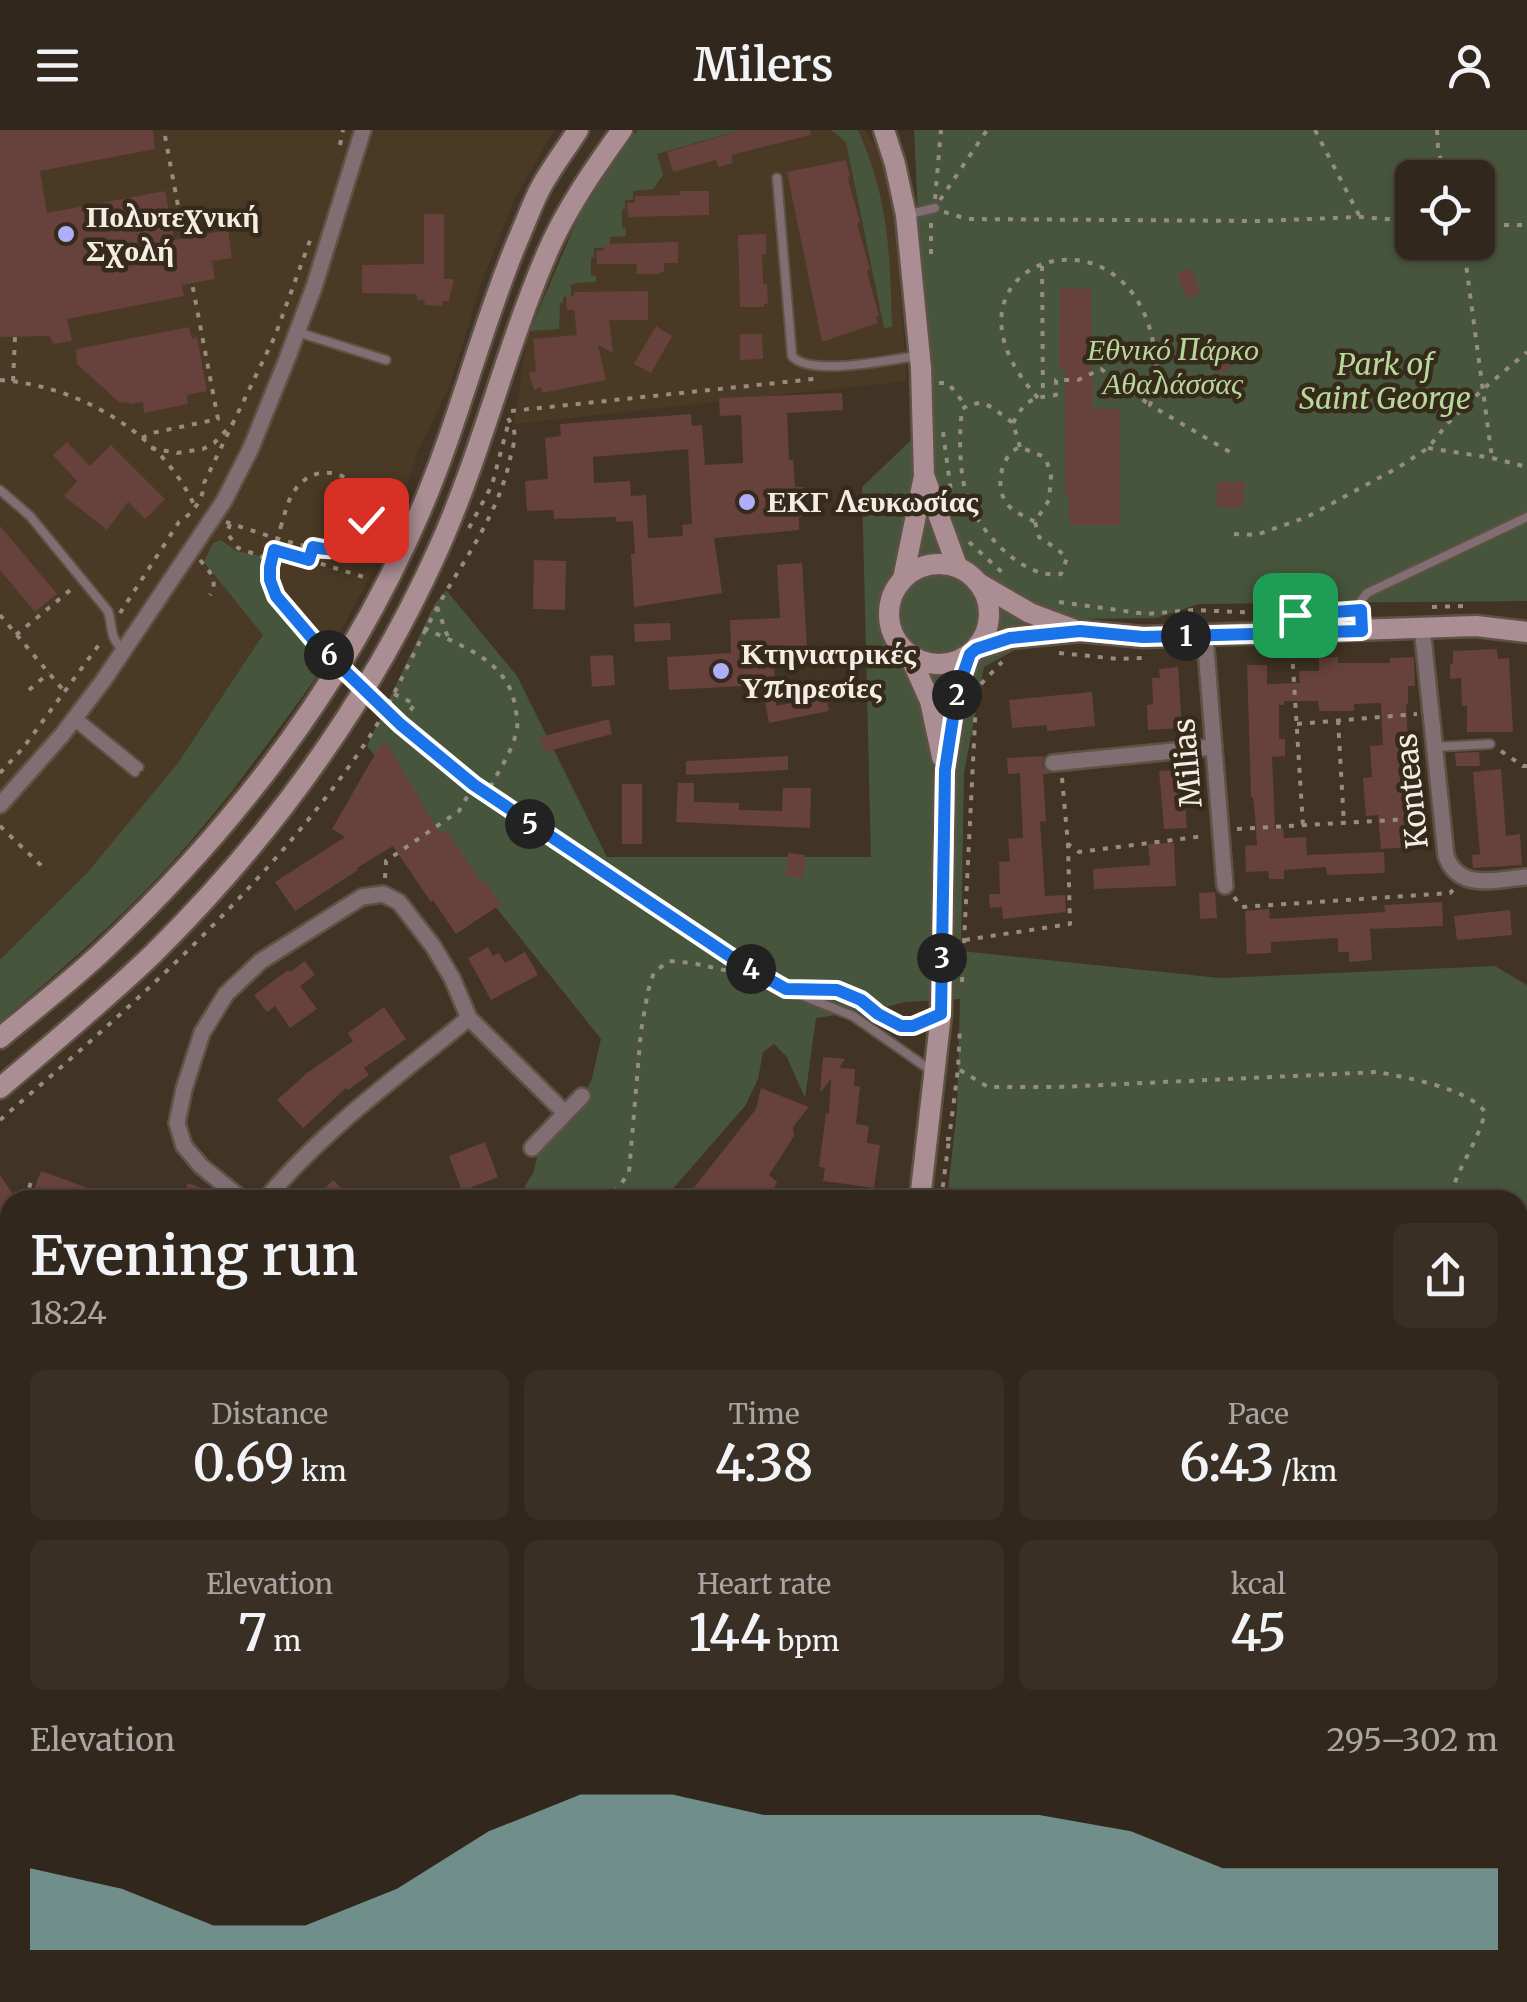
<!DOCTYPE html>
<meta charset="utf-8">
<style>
:root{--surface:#31271c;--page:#392f25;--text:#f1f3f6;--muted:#a8a5a3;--line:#4c443b;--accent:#8bbbb9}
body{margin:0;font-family:Merriweather,serif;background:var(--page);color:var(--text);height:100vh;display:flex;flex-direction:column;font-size:38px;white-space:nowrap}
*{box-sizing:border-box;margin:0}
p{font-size:32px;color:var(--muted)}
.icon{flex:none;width:55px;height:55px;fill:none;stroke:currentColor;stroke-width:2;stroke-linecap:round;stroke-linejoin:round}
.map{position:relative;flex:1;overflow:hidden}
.panel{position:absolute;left:0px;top:1060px;width:1528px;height:812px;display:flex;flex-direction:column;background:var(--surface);border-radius:30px 30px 0 0;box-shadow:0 2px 8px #0004,0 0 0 2px var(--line)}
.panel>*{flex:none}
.fabs{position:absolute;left:1395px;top:30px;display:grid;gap:20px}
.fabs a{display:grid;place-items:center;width:100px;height:100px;border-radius:15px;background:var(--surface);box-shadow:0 2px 8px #0004,0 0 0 2px var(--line);font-size:50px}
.pin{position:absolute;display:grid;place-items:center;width:85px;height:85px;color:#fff;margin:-42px;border-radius:20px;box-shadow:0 5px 15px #0006}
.km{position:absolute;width:50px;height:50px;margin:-25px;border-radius:50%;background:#222;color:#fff;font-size:28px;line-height:50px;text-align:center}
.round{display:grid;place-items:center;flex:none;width:105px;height:105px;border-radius:15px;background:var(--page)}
.head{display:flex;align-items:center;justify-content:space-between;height:170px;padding:0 30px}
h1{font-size:55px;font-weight:600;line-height:75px}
.stats{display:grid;grid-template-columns:repeat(3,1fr);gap:15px;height:170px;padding:10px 30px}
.stats div{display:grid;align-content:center;border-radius:15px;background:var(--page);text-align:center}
.stats b{font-size:50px;font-weight:600}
.stats small{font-size:28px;font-weight:400}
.stats p{font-size:28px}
.chart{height:280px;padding:20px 30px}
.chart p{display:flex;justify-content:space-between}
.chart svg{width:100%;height:180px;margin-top:10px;fill:var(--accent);opacity:.7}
header{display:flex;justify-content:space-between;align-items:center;height:130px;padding:0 30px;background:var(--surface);font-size:45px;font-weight:600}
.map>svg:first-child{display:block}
.built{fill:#4a3924}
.green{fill:#48553d;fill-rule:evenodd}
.building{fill:#67413c;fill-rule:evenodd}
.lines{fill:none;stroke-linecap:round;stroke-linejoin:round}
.lane-casing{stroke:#5e5244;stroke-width:12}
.street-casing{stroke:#5e5244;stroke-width:20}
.secondary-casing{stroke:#5e5244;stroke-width:25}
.path{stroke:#968c7f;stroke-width:4;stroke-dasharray:5 8;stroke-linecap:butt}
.lane{stroke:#816e73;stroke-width:8}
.street{stroke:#816e73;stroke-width:15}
.secondary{stroke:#ab8d94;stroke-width:20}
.path-bridge{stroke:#968c7f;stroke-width:4;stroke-dasharray:5 8;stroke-linecap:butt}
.route-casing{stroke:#fff;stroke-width:20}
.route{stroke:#1a73e8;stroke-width:12}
.poi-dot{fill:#aeaefb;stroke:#362a1b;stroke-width:4}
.labels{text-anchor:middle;stroke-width:9;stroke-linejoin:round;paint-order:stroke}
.poi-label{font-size:30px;font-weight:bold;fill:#f5ede4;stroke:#362a1b;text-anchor:start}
.park-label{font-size:30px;font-style:italic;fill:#b7d79d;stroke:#362a1b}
.street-label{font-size:30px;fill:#f5ede4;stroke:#362a1b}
</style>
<header><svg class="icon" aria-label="menu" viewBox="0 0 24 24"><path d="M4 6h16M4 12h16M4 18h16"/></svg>Milers<svg class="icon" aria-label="person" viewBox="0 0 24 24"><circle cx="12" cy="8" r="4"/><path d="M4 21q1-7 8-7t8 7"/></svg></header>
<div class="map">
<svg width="1527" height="1872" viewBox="0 0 1527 1872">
<rect width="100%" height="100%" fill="#413425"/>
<g class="built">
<path d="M0,0H554L514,70L483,148L450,255L418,321L390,409L330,521L232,664L167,737L0,889Z"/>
<path d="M636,0H865L882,25L896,100L907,251L514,294L528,200L588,64Z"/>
</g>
<g class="green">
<path d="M638,0H741L657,24L663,45L653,59L633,61V70H625V79H622V97L626,98V106L610,107V117L594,118V127L591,128V145L596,146V152L576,153L571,155V166L563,167V173H560L559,199L530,201L588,65Z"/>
<path d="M831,0H858C889,69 890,124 892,197L884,198L846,12Z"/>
<path d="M914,0H1527V471L1199,474L1156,488L1071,489L984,537L964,643L961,821L1220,848L1495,836L1527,855V1108L1518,1110V1070H947L957,979L960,869L905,872L879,879L816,888L805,968L787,927L774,914L763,922L758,949L745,976L663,1070H466H491L504,1062L524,1058L534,1041L540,1013L579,976L592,948L601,909L367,616L434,475L446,460L517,546L607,727H871L862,357L928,294ZM1412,48H1478V112H1412Z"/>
<path d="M221,410L236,421L265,427L262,441L265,463L325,536C274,605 223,677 164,741C114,795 56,844 0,892V830L88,742L178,633L263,505L204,432L213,413Z"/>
</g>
<g class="building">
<path d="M0,0H153L155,19L40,41L47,83L165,61L174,110L228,100L232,128L212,131L215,149L182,155L184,166L67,189L72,211L54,214L49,206L0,207Z"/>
<path d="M742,0H810L811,5L731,25L733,33L718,37L716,30L673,42L667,22Z"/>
<path d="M846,30L850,46L848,47L849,53L860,92L857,94L870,139L867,140L868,146L879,186L876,187L878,193L822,212L787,42Z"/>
<path d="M679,61H709V85L628,87L627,73H635V66L680,65Z"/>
<path d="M424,84H444V149H454L449,171H442V176L425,175L424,170H418L416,164L362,163V135L424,134Z"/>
<path d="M766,104V124H762L763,154H767L768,174H764V177H740L738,105Z"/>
<path d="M678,112V133H664V141L658,144H636L637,134H597L596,121L604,120V114Z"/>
<path d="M1191,138L1200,162L1187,168L1177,144Z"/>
<path d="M1060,158L1091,159L1093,279H1120V395H1070L1068,365H1065V239H1059Z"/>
<path d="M648,161V190H609L613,223L598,215L606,250L542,263L541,257L534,260L529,243L536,241L533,209L577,205L574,180H567L566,166H574V162Z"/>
<path d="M656,196L672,206L651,243L634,234Z"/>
<path d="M189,197L192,209L197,207L207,261L187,265L188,274L144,283L143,272L131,274L128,272L120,273L77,234L76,219Z"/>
<path d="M740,204H762L763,229L740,230Z"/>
<path d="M1224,219L1230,239L1218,243L1211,223Z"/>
<path d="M842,263L843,280L787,283L789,330H793L795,357H803L805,386L799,387V400L714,408L722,463L634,477L631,424H635L633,391L616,392V387L554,389L553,380L527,381L525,351L548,349L545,308L561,306L560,294L691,284L692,296L702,295L705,335L743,333L741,285L720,286L719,268ZM688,319L692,394L682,395L683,406L648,408L646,365L631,366L630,351L594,353L593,327Z"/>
<path d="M67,312L90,336L111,315L165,369L145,389L128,372L107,400L64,366L77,351L53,325Z"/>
<path d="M1217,352H1244L1243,377H1217Z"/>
<path d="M0,396L57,464L35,482L0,440Z"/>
<path d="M534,430L566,431L565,480L533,479Z"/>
<path d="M802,433L808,533L774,535L776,576L826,566L829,581L769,593L762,555L669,560L667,527L731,523L730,490L780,488L777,435Z"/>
<path d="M670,493L671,510L635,512L634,494Z"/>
<path d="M1497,519L1498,529L1509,528L1513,602H1467V576H1462L1461,548L1450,549V534L1453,533V521Z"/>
<path d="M613,525L615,555L592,557L590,526Z"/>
<path d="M1338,527V533H1390V528L1414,527L1415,556H1408V574H1406L1413,698L1424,697L1425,716L1381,719L1378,685L1366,686L1363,648L1372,647L1370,616L1383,615L1381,573L1354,574V581H1319L1318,571H1284V575H1279V609H1285V626L1272,627L1275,699L1283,698L1284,708L1306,707L1307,725L1384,722L1385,743L1327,745L1326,737L1284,740V749H1269L1268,741L1246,742L1245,716L1257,715L1255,686L1253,667H1251L1247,535H1267V554L1300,553L1299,541H1319V528Z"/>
<path d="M1178,537L1182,598L1148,600L1147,575L1153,574L1152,548H1160L1159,539Z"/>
<path d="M1092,562L1095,596L1047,601V595L1012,598L1009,570Z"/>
<path d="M609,589L612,604L544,622L540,607Z"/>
<path d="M382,612L389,616L440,704L446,700L482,753L485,751L501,774L456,804L433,770L431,772L393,716L357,738L358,740L295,781L275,752L345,707L332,699Z"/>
<path d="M1479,622L1480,636H1456L1455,623Z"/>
<path d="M788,626V640L686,645V631Z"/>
<path d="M1044,626L1042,635L1050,644H1043L1046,691L1040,692L1045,766L1065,765L1066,782L1003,789L1002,777L990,778L989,764H1000L999,732L1010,731L1008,709L1023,708L1020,643L1008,644L1007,628Z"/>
<path d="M1501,639L1506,706L1520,704L1522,735L1473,738L1472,725L1480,724L1473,642Z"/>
<path d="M1187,640L1188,660H1184L1187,698L1164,699L1159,641Z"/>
<path d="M678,653H694V672L739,673V680L782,681L783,658H811L810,698L676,692Z"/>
<rect x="622" y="654" width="20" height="60"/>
<path d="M1174,713L1176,756L1094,759L1093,739L1150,735L1148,714Z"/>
<path d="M788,723L805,725L803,748L786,746Z"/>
<path d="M1215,762L1217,788L1200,789L1199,763Z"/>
<path d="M1442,772L1443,796L1370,799L1372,830L1349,832V822H1338V808L1271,812V823L1247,824L1245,781L1269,779L1270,789L1385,782L1384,775Z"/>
<path d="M1510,780L1512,805L1457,810L1454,786Z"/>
<path d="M488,817L493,826L499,823L505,833L525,822L538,845L491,870L468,828Z"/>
<path d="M305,831L315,845L300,856L317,879L290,898L275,876L267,882L254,865L288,840L290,842Z"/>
<path d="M384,877L406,909L364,938L369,945L348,960L346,958L303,998L277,970L307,943L353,911L348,903Z"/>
<path d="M823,927L845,929L839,938L855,939L854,956H860L856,994L869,996L867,1013L880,1015L874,1058L823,1051L825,1038L819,1037L826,983L829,984L831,952V949L820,963Z"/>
<path d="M761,958L809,977L793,997L794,1006L769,1045L777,1052L770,1068L759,1058L749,1070H681L696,1055L756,979Z"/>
<path d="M485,1012L498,1047L462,1061L449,1026Z"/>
<path d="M41,1041L116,1068V1070H30Z"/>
<path d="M0,1045L16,1069L10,1070V1073L0,1080Z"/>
<path d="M333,1050L345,1062L337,1070H333L323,1060Z"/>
<path d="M188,1053L219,1065L225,1070H182Z"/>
</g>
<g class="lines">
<g class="lane-casing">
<g id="lane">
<path d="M777,48L792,226C810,247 889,230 916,226"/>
<path d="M910,84L935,78"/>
<path d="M297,202L386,230"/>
<path d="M0,360L30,386L108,481C113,497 109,509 124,520"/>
<path d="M1362,500L1361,471L1367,463L1527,387"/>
<path d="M76,586L139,637"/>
<path d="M73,591L135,642"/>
<path d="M1435,617L1490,614"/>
<path d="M786,859L853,886L926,937L931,938"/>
<path d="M0,1776L10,1775"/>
</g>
</g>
<g class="street-casing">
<g id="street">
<path d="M1422,497L1446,726C1459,762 1496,749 1527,747"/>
<path d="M1205,506L1225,756"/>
<path d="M1053,633L1214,617"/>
<path d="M0,675L62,605L103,551L224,371L251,318L287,229L314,157L363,0"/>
<path d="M469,888L565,983"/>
<path d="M532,1018L582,966"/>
<path d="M243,1070L201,1036L184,1016L177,993L184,959L202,903L226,864L261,831L362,767L383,764L399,772L433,816L452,848L469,888C398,946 323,1000 265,1070"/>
<path d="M0,1311L10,1316"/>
<path d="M0,1528L10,1507"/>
<path d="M0,1571L10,1577"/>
<path d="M175,1862L190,1872"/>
<path d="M601,1862L613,1872"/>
<path d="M1058,1862L1063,1872"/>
<path d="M1218,1862L1223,1872"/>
<path d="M51,1872L56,1862"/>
<path d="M220,1872L224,1862"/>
<path d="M499,1872L504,1862"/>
</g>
</g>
<g class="secondary-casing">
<g id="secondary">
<path d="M884,0L895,34L906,85L921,238L924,346L903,449"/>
<path d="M925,348L957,436"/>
<circle cx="939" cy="484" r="50"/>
<path d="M980,454L1030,483L1073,499"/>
<path d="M976,519L1010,508L1080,501L1143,507L1476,496L1527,502"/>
<path d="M909,524L930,571L942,627"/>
<path d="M0,908C35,879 71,851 104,820C236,696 348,549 420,382C458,294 480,201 517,112C525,94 532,74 541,57C552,37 566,19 578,0"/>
<path d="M0,958C52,914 105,870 154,823C271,707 369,572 437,422C481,325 505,221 547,123C566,79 594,39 622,0"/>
<path d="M920,1070L941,884L945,641L957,563L970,524"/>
<path d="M889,1862L893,1872"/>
</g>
</g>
<g class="path">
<path d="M1315,0L1360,87"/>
<path d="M1437,0L1438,18L1445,48"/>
<path d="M165,6L184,108"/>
<path d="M340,15L343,0"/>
<path d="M935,69L941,0"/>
<path d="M940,70L987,0"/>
<path d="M944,82L967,89L1258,91L1360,87L1412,91"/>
<path d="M931,93V128"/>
<path d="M1478,95H1527"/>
<path d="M1463,112L1492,328"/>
<path d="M1042,136L1043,266"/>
<path d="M0,250C79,256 162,303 195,377"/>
<path d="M13,251L15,207"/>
<path d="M939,253H948L966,276"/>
<path d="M1038,268C925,143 1105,70 1148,193C1157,220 1159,248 1150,275L1235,325"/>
<path d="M511,281L814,249"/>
<path d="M1013,293C1025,270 1031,268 1056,265V250H1078L1101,239L1150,275"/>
<path d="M943,302L951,362"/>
<path d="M142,308L152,303L218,289L192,153"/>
<path d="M1020,317L1013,293L993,278L983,273L970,274L962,279C959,306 959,337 966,364C976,398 1021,450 1061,444L1067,428L1057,419L1039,407L1035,392L1049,370L1051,346L1047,332L1042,326L1020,317C1001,324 994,357 1007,374C1013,382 1027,387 1035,392"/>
<path d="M151,318L177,323L203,319L214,313L233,293L275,206L312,105"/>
<path d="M1428,318L1492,328L1527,337"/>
<path d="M226,392C251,400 309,421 332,419C346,417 357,411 362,398C381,354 322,321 295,360C287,371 285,384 281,396"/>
<path d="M230,394L227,403L238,418L271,430"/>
<path d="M469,398L492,355L509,291"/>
<path d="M1234,404L1256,405L1307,387L1399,337L1428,318L1449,292L1482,260L1527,222"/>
<path d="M969,412L1006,446"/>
<path d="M313,417L309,430L367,448"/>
<path d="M274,420L309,430"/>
<path d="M273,424C262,465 293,486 317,514"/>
<path d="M200,430C210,442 219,450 210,465"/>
<path d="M1059,472L1146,484L1193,480L1263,483"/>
<path d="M437,477L449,510"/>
<path d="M1432,477L1463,476"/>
<path d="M120,483L179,392C192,384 204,369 204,353L233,293"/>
<path d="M0,485L64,561"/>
<path d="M424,498C461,516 508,530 515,576C517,587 519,597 515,607C509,627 496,645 487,663"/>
<path d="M16,505L74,457"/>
<path d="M1292,521L1303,696"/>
<path d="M1059,523L1119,529L1143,528"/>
<path d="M981,554L1002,532"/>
<path d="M29,560L49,543"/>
<path d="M394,564L415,574L400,594"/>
<path d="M392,587C469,657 556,710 642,766C688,796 731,828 778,855"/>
<path d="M1338,590L1344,694"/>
<path d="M1297,594L1417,584"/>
<path d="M1501,621L1523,636H1527"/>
<path d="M0,643L23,618L101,512"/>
<path d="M1062,648L1068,714L1079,722L1204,706"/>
<path d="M0,696L47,741"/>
<path d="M1237,699L1427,688"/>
<path d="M385,748L386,731L459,681L474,655"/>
<path d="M1234,767L1242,777L1450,763L1453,760"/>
<path d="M965,810L1070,794L1068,714"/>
<path d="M962,852L976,572"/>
<path d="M826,860C866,861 887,906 921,892"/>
<path d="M960,940L988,957H1059L1378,942C1407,948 1468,958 1485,982C1478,1014 1456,1038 1450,1070"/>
<path d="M0,990C128,880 263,761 360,621C395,571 416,513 447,460C473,417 502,374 511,324C513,317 516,308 514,301C513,296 510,292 508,288"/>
<path d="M946,1009H949L958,939L960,897"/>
<path d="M25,1070L31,1052"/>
<path d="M603,1070L619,1057L629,1042L641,901L648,861L654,842L669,831L692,833L765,849"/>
<path d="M823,1070L829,1067L861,1070"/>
<path d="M941,1070L949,1010"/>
<path d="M0,1128L10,1111"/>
<path d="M1518,1368L1527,1359"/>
<path d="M781,1872L786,1862"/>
</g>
<use href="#lane" class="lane"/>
<use href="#street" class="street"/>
<use href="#secondary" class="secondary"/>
<g class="path-bridge">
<path d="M273,424L281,396"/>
<path d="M317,514L392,587"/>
</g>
</g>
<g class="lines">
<g class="route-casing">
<path id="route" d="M366,390C355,415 341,424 313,417L309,430L274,420L270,437V450L276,466L317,514L400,594L474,655L740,833L786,859L837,860L861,870L878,884L901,896H913L941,884L945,640L957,562L970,524L976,519L1010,508L1080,501L1143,507L1362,501L1361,480L1295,485"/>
</g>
<use href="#route" class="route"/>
</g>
<g class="poi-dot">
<circle cx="66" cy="104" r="10"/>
<circle cx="747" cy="372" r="10"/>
<circle cx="721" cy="541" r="10"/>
</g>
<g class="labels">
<g class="poi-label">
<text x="86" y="97">Πολυτεχνική<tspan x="86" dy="34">Σχολή</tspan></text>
<text x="767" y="382">ΕΚΓ Λευκωσίας</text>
<text x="741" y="534">Κτηνιατρικές<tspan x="741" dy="34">Υπηρεσίες</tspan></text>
</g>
<g class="park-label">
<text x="1173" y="230">Εθνικό Πάρκο<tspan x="1173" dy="34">Αθαλάσσας</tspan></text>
<text x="1385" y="245">Park of<tspan x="1385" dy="34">Saint George</tspan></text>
</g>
<g class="street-label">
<text transform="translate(1188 633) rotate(-95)" y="10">Milias</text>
<text transform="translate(1412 661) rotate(-96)" y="10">Konteas</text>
</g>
</g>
</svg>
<div class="fabs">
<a><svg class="icon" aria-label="locate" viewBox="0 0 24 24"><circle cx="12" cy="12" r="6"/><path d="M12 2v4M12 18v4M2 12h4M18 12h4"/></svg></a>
</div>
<div class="pin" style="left:1295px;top:485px;background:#1e9e55"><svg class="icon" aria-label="arrive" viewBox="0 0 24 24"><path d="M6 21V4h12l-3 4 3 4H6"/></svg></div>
<div class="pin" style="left:366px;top:390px;background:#d93025"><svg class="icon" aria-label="check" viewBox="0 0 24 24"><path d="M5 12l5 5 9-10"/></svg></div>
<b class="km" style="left:1186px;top:506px">1</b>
<b class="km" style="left:957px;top:565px">2</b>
<b class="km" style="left:942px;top:828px">3</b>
<b class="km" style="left:751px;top:839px">4</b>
<b class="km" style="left:530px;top:694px">5</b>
<b class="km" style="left:329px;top:525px">6</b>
<section class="panel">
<div class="head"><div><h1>Evening run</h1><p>18:24</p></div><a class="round"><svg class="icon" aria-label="share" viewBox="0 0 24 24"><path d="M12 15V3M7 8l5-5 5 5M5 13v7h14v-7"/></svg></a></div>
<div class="stats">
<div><p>Distance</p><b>0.69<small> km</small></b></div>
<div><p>Time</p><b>4:38</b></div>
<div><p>Pace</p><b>6:43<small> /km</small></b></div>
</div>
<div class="stats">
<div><p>Elevation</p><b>7<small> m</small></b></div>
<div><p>Heart rate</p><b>144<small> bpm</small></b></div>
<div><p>kcal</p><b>45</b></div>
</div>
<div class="chart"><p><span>Elevation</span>295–302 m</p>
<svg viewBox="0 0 160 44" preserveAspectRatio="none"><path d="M0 44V24L10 29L20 38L30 38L40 29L50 15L60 6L70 6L80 11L90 11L100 11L110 11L120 15L130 24L140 24L150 24L160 24V44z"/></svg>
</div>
</section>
</div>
